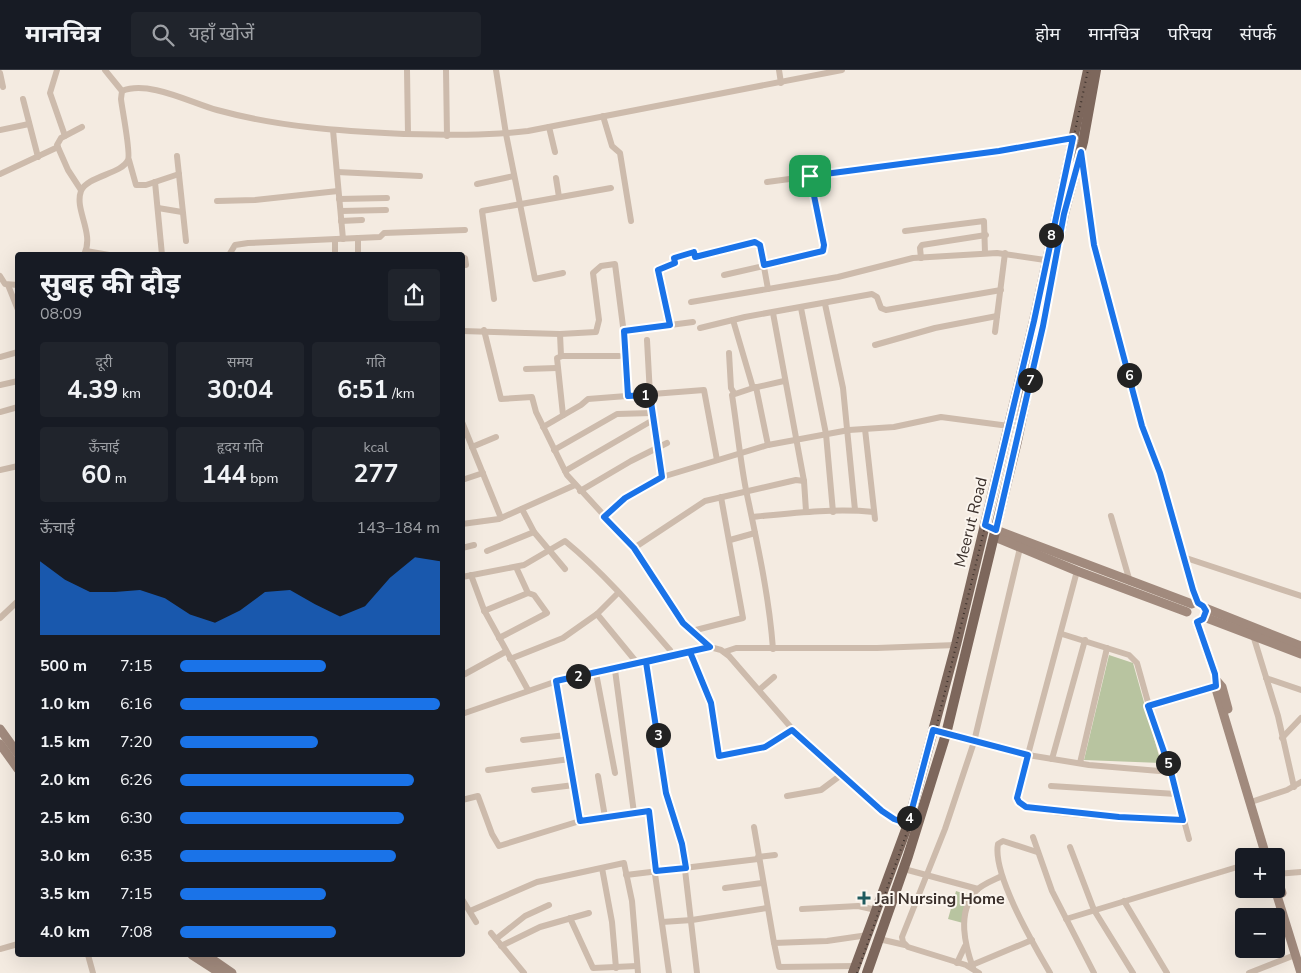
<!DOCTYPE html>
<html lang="hi">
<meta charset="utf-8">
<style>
:root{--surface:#171b24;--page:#20242c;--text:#f1f3f6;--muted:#9ea1a6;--line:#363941;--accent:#1a73e8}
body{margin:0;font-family:"Nunito Sans","Noto Sans Devanagari",sans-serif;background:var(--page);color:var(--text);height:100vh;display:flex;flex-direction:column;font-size:19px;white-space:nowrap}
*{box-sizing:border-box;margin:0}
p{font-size:16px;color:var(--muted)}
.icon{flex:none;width:28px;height:28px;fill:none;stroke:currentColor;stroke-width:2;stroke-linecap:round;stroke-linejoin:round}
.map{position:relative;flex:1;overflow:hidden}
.details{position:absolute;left:15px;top:182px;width:450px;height:705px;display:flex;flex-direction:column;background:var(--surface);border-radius:5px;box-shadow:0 5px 20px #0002}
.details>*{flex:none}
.controls{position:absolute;left:1235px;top:778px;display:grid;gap:10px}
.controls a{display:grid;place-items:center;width:50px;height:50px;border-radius:5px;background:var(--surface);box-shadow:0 5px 20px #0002;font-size:25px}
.pin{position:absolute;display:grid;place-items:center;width:42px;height:42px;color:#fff;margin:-21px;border-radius:10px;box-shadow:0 2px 8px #0006}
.km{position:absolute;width:25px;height:25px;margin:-12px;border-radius:50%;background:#222;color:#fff;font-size:14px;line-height:25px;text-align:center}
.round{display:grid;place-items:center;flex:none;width:52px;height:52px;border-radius:5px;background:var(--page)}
.headline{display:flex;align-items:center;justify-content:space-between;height:85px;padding:0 25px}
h1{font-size:28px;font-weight:700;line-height:38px}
.metrics{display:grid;grid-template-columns:repeat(3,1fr);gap:8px;height:85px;padding:5px 25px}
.metrics div{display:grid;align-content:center;border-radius:5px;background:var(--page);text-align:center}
.metrics b{font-size:25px;font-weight:700}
.metrics small{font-size:14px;font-weight:400}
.metrics p{font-size:14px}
.chart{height:140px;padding:10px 25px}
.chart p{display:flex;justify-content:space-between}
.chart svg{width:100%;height:90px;margin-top:5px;fill:var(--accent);opacity:.7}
ul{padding:0 25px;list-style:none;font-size:16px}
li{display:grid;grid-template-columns:80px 60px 1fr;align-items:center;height:38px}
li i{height:12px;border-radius:6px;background:var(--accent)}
header{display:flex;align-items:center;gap:30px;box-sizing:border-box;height:70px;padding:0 25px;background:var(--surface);border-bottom:1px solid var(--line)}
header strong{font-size:24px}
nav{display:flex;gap:28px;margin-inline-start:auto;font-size:18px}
.search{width:350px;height:45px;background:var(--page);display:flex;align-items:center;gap:12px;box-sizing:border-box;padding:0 18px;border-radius:5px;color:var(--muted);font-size:19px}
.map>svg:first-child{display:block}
.green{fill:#b8c4a0}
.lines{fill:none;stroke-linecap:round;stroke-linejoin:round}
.street{stroke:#cdbbac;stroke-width:6}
.secondary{stroke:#a18a7d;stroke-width:9}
.primary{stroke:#7d675c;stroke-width:10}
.rail{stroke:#3b302b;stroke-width:2;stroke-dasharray:1 4;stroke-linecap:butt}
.route-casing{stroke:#fff;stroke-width:10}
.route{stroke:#1a73e8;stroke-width:6}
.poi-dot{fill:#1f5a5e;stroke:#fbf5ee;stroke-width:2}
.labels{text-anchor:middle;stroke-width:4;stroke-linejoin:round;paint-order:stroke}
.street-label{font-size:16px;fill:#3b302b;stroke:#fbf5ee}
.poi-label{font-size:16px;font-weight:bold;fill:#3b302b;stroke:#fbf5ee;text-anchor:start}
</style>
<header>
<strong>मानचित्र</strong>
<div class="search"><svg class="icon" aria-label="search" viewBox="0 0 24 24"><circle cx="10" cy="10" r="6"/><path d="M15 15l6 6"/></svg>यहाँ खोजें</div>
<nav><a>होम</a><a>मानचित्र</a><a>परिचय</a><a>संपर्क</a></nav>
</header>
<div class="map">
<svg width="1301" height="903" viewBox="0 0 1301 903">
<rect width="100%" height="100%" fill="#f4ebe1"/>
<g class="green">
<path d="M1109,585L1133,593L1161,693L1084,690Z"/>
<path d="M956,821L971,826L963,853L948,849Z"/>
</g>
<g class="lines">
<g class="street">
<path d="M57,0L50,23L65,66"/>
<path d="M407,0L408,64"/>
<path d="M446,0L447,66"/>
<path d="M496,0L506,64L535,209L563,203"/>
<path d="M779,0L781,13"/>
<path d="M0,3L3,17"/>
<path d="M122,21C149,10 191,33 217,40C279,57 340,61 404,64C446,65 487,66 528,61L842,0"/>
<path d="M23,29L38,87"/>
<path d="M603,46L612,76L620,83L631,151"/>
<path d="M549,57L555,82"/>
<path d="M0,60L29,54"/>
<path d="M333,60L343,169"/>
<path d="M177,86L186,171"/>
<path d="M1081,88L1094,175L1142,356L1160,403L1198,533"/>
<path d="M129,90L136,115H146L179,104"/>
<path d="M337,102L420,106"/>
<path d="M0,104L58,77"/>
<path d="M556,108L559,127"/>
<path d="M155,112L162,185"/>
<path d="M767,112L999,81L1073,68"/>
<path d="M477,114L514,106"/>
<path d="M81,120L68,100L57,75L61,68L82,57"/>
<path d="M339,129L387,128"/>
<path d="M217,131L255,130L338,121"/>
<path d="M158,138L182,142"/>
<path d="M341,141L386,140"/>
<path d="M341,151L362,150"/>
<path d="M905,161L984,151L985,183"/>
<path d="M358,168V185"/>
<path d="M86,181L109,185"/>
<path d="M84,185C95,163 74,140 81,121C87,106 122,104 128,90C131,83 122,39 121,29L122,21L105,0"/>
<path d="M229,185L235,175L248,173L380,167L384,163L465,160"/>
<path d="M335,185V170"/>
<path d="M462,187L465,188L466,195"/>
<path d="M921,188L920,178L922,175L986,165"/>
<path d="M764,195L823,181L824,175L810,106"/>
<path d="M724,205L764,196"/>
<path d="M0,206L5,214L18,215"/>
<path d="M8,215L18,240"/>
<path d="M494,229L482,141L611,118"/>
<path d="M691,232L838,207L913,188L997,183L1045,190"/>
<path d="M825,234L843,318L855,440"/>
<path d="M801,238L826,364L833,442"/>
<path d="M773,243L804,411L806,441"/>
<path d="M733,250L753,318"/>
<path d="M670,255L658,199L675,193L674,188L694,182L695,187L758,172L760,175L768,219"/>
<path d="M700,258L745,247L872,224L877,227L881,238L886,240L1001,220"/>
<path d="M484,260L501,329L532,327L536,342L567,405L634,478L683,553L710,577"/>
<path d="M462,261L560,264L596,262L599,250L593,203L601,196L615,194L624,264L628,326"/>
<path d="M624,261L693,252"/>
<path d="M995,262L1005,183"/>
<path d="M560,264L561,286"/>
<path d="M647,270L650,325L662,407"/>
<path d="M875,275L935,258L997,246"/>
<path d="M729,283L731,318L734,323"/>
<path d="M0,287L18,282"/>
<path d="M526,299L557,298"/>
<path d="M0,315L18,311"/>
<path d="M756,317L768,375"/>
<path d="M0,342L18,337"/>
<path d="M563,345L557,288L562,286H619"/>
<path d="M462,352L501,448"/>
<path d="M543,357L581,335L588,329L704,320L717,390"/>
<path d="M865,359L875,449"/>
<path d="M472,377L496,367"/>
<path d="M554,380L617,344L652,343"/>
<path d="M0,400L18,396"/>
<path d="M565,401L653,350"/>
<path d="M462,410L483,403"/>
<path d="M580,421L631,391L667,373"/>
<path d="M522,439L534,462L565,499"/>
<path d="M1111,446L1130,512"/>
<path d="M604,447L625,428L662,407L768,375L849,360L894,357L941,347L1009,356"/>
<path d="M752,447C793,443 834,438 874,442"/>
<path d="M462,454L499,449L575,415"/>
<path d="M730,470L755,463"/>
<path d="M462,478L474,475"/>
<path d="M634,478L705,431L796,410L804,411"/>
<path d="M487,481L534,462"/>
<path d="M1183,487L1301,526"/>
<path d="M1077,501L1018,722L1019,732C1033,747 1156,749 1183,750"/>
<path d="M471,505L484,540L528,620"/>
<path d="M462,507L524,495L565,471C604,503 637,542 670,580L672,586"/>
<path d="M484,541L528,523"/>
<path d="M597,544L638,594"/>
<path d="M0,548L18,531"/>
<path d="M692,561L743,548L721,427"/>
<path d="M1062,564L1129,585L1137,593L1158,668L1171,702L1189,769"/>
<path d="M1253,565L1278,646L1294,717"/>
<path d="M499,568L547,543L534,525L528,523L516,497"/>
<path d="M773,579C769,525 757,472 746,420C740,389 737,357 732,325L753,318L784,311"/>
<path d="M690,582L711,633L719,686L765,677L792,660"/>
<path d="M724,582L736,578H877L956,575"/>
<path d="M510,589L563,568L597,544L618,523"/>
<path d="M647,592L666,723L682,774L697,903"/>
<path d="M615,600L634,743"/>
<path d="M596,603L615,703"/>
<path d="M465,604L505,582"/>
<path d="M1266,608L1301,620"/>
<path d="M556,611L580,751"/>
<path d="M759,620L774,607"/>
<path d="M1148,636L1219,615"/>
<path d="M462,644L563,609L615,600L710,577L721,580L729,586L801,669L882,741L894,749L908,754"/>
<path d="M933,660L1028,685L1089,695L1171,702"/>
<path d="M1282,668L1301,648"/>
<path d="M523,670L566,665"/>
<path d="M1052,689L1085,570"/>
<path d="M1080,693L1107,578"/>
<path d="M488,700L570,689"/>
<path d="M598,706L605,747"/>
<path d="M1051,716L1176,724"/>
<path d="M534,720L574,715"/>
<path d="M787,726L821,720L841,705"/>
<path d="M462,730L478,726L492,764L499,776L580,751L649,741L654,797L669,903"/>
<path d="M1251,732L1287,720L1301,712"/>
<path d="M754,757L774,873L827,871L868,865"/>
<path d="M1033,767L1052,821L1094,903"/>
<path d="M1070,777L1094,840L1133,903"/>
<path d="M1037,782L1003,771L998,774C992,804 1034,875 1050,903"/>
<path d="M758,787L775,785"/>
<path d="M602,798L612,852L616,898"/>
<path d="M904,799L978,819"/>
<path d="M1276,804L1301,802"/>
<path d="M626,805L758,789"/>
<path d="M725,818L762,813"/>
<path d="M462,829L476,852"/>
<path d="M1124,831L1167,903"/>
<path d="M802,839L858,836L876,840"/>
<path d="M470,841L537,812L624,793L632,831L638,903"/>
<path d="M570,848L593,898L637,896"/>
<path d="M1066,849L1244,795"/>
<path d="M662,852L692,850L767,838"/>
<path d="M491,863L524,903"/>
<path d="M496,869L525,846L549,835"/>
<path d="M879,869L905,875"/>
<path d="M774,873L779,897L856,896"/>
<path d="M501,876L540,857L589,843"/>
<path d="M0,879L18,874"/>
<path d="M88,885L93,903"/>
<path d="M957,893L965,876"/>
<path d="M972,895L1032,870"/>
<path d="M973,898C965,875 957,844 975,822C980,815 994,810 1002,806"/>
<path d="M979,903L966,895L908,877L903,872L902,867L945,759L974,672L1020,478"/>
<path d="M1249,903L1295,885"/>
</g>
<g class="secondary">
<path d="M996,460L1192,534"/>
<path d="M995,467L1077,501L1187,542"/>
<path d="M1205,538L1301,576"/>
<path d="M1204,547L1301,584"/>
<path d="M1197,552L1215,604L1216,619L1266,786"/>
<path d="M1216,610L1222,617L1228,639"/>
<path d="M0,659L18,684"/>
<path d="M0,674L18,699"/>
<path d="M1276,804L1282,823"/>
<path d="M1275,819L1301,903"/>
<path d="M192,885L220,903"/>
<path d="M206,885L232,903"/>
</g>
<g class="primary">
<path d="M853,903L908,754L956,575L1034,251L1088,0"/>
<path d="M867,903L908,786L946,664L1017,371L1064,144L1083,72L1096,0"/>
</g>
<path class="rail" d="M857,903L912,748L930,683L1033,259L1088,0"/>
</g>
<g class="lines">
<g class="route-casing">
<path id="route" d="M810,106L824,175L823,181L764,195L760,175L755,172L695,187L694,182L674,188L675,193L658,200L670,255L624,261L628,326L650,325L662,407L625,428L604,447L634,478L683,553L710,577L701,579L556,611L580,751L649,741L656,801L686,798L682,774L666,723L646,592L690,582L711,633L719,686L765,677L792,660L882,741L894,749L908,754L933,660L1028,685L1017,728L1019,732L1026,737L1119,747L1183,750L1171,702L1148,636L1216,616L1215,604L1197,552L1203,549L1206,541L1203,536L1198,533L1193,520L1160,403L1142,356L1094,175L1081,82L1064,144L1043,256L996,460L985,455L1034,251L1073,68L999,81L810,106"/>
</g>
<use href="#route" class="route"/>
</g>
<path class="poi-dot" d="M861.5 820.5h5v5h5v5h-5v5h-5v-5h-5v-5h5z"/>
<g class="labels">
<g class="street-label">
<text transform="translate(970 452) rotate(-76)" y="6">Meerut Road</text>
</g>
<g class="poi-label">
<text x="875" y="834">Jai Nursing Home</text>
</g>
</g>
</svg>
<div class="controls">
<a>+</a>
<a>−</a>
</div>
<div class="pin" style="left:810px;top:106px;background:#1e9e55"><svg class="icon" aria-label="arrive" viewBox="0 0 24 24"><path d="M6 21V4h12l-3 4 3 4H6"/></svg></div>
<b class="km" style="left:645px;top:325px">1</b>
<b class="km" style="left:578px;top:606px">2</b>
<b class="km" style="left:658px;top:665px">3</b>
<b class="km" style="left:909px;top:748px">4</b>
<b class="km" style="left:1168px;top:693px">5</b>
<b class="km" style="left:1129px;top:305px">6</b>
<b class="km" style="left:1030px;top:310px">7</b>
<b class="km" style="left:1051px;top:165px">8</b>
<section class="details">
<div class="headline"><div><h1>सुबह की दौड़</h1><p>08:09</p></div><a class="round"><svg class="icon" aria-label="share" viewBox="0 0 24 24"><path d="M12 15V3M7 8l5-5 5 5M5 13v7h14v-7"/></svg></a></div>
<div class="metrics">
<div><p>दूरी</p><b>4.39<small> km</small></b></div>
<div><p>समय</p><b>30:04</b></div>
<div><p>गति</p><b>6:51<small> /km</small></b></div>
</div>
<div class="metrics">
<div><p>ऊँचाई</p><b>60<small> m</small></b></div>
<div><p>हृदय गति</p><b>144<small> bpm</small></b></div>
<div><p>kcal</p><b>277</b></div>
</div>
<div class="chart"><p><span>ऊँचाई</span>143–184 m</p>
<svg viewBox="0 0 160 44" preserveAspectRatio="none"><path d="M0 44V8L10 17L20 23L30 23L40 22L50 26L60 34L70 38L80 32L90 23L100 22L110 29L120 35L130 30L140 16L150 6L160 8V44z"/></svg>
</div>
<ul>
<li><b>500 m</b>7:15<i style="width:56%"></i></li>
<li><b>1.0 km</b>6:16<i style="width:100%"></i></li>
<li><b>1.5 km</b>7:20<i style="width:53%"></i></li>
<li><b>2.0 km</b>6:26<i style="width:90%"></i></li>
<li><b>2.5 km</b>6:30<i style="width:86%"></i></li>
<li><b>3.0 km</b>6:35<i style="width:83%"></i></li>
<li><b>3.5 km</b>7:15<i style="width:56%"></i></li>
<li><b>4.0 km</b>7:08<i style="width:60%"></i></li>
</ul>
</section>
</div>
